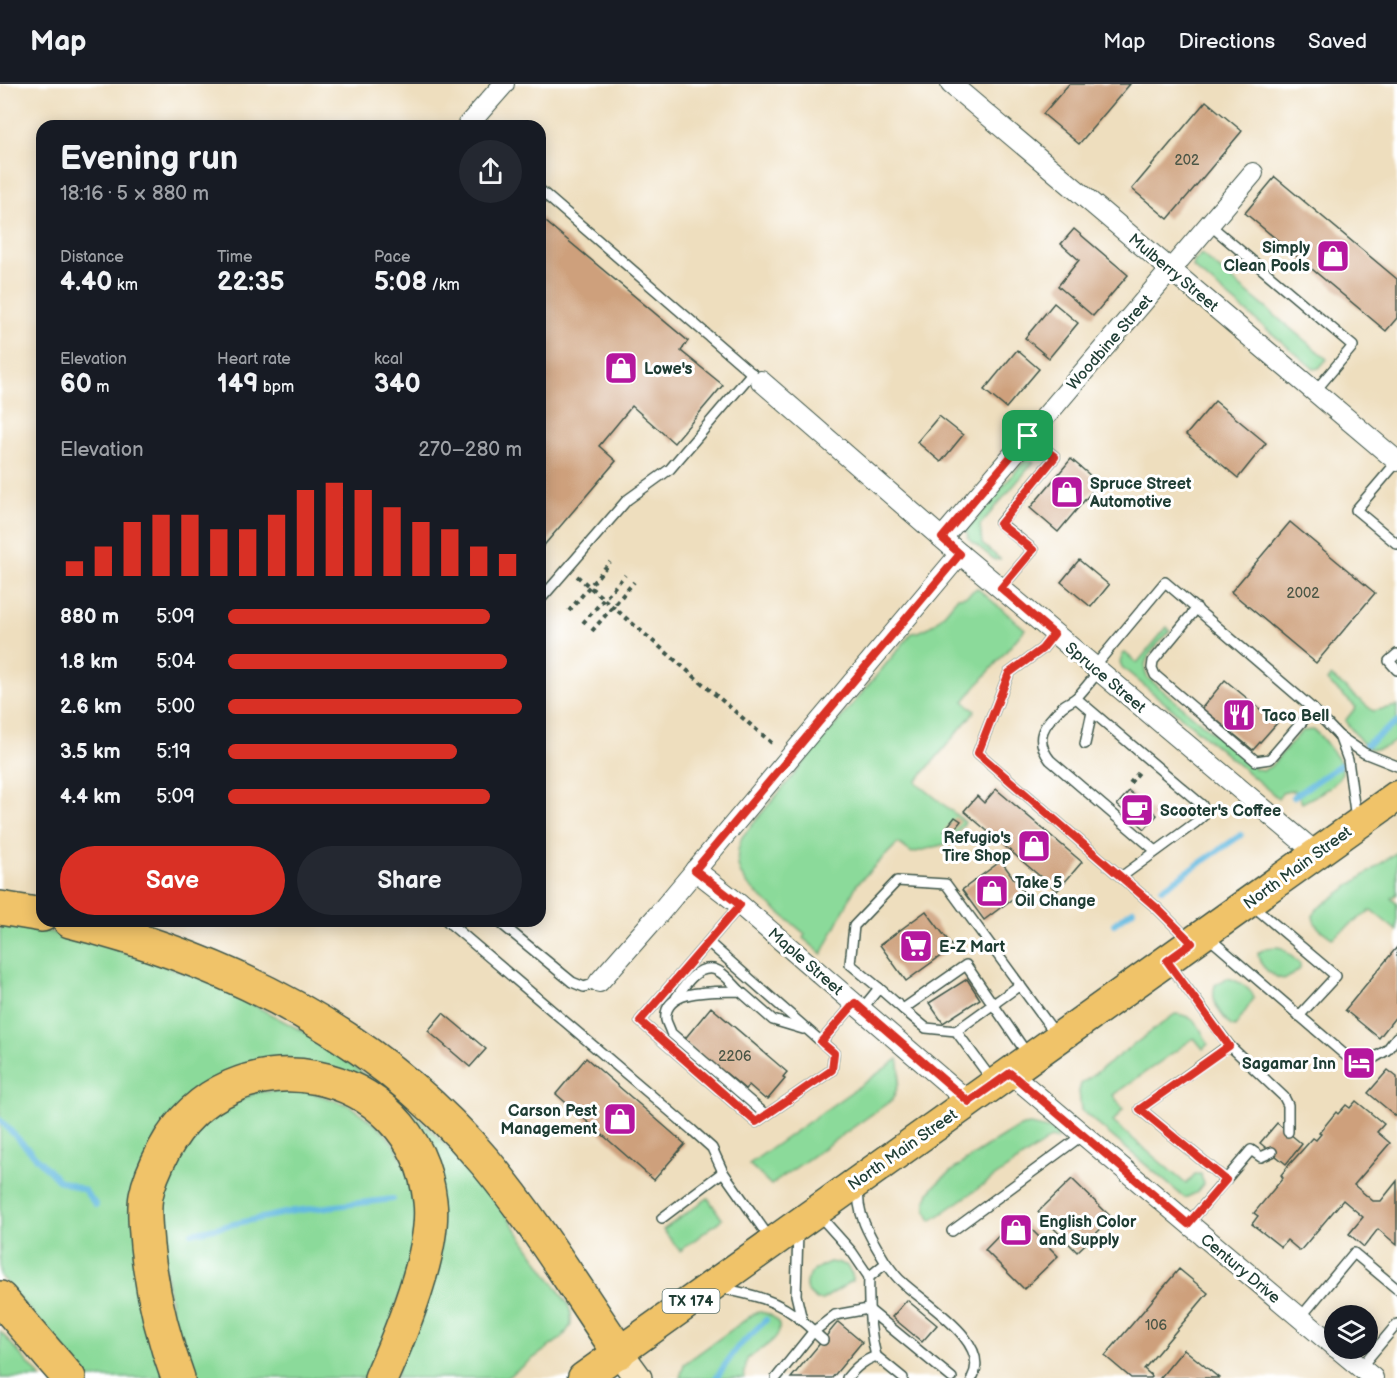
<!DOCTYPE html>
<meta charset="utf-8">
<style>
:root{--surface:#171b24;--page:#242831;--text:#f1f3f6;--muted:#9ea1a6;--line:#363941;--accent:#d93025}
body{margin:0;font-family:"Balsamiq Sans",sans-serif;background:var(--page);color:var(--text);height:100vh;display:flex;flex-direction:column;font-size:22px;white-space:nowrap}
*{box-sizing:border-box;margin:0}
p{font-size:20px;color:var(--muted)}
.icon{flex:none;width:33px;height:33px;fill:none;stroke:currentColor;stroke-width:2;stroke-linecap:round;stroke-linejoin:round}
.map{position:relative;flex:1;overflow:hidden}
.drawer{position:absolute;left:36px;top:36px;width:510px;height:807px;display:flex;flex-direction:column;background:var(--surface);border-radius:18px;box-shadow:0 3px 15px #0003}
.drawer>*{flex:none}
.fabs{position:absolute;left:1324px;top:1221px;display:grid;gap:12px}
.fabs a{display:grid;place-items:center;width:54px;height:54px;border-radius:50%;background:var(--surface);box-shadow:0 3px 15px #0003;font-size:30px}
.pin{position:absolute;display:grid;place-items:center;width:51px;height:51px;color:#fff;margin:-26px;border-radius:12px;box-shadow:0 3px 9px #0006}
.round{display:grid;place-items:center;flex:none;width:63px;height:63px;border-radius:32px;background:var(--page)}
.summary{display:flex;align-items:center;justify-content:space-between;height:102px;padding:0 24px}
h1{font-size:33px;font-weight:700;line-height:45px}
.metrics{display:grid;grid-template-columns:repeat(3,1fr);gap:9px;height:102px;padding:6px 24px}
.metrics div{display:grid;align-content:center}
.metrics b{font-size:26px;font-weight:700}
.metrics small{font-size:16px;font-weight:400}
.metrics p{font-size:16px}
.chart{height:168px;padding:12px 24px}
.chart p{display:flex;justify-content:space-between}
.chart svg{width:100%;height:108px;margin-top:6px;stroke:var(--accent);stroke-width:6}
.button{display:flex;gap:12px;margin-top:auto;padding:12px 24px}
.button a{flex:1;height:69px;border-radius:36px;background:var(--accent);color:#fff;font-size:24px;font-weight:700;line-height:69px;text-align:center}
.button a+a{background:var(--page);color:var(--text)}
ul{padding:0 24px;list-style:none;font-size:20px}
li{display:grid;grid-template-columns:96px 72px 1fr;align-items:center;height:45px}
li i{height:15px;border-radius:8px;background:var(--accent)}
header{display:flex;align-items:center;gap:36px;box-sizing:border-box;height:84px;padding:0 30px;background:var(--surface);border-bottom:2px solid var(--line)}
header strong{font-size:28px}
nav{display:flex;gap:33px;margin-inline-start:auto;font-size:21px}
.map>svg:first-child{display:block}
.green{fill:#8bda9a;stroke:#558c67;stroke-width:1.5}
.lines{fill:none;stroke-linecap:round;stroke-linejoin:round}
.stream{stroke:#64bae0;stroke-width:6}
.building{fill:#cea07c}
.lane-casing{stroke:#3e5549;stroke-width:12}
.street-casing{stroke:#3e5549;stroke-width:22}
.secondary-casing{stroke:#3e5549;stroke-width:30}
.primary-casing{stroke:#3e5549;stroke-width:33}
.highway-casing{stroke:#3e5549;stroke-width:36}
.path{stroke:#3e5549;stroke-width:4;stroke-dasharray:4.5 4.5;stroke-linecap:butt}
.lane{stroke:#fff;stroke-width:9}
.street{stroke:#fff;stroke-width:20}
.secondary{stroke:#f9e7c3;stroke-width:27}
.primary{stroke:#f0c369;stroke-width:30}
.highway{stroke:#f0c369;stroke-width:33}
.route-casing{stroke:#fff;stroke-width:12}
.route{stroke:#d93025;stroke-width:8}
.labels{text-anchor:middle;stroke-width:6;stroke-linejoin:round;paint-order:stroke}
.number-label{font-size:14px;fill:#4b5646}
.shield{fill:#fff;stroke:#627771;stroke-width:1.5}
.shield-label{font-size:15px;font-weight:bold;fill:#1f3d34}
.poi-label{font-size:16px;font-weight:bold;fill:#1f3d34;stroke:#fff;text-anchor:start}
.street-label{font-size:16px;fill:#1f3d34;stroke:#fff}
</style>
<header>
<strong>Map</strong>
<nav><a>Map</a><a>Directions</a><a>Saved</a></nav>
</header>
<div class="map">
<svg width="1397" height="1294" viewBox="0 0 1397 1294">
<rect width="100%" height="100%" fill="#fff"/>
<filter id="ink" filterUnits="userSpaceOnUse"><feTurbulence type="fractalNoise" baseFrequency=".0167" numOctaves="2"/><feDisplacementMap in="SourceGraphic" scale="12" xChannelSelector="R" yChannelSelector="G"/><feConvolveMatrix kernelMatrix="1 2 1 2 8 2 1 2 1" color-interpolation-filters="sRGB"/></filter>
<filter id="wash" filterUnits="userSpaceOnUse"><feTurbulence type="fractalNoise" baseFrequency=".008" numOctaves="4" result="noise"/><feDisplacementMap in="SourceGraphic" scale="24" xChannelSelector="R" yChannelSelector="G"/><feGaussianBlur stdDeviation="1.35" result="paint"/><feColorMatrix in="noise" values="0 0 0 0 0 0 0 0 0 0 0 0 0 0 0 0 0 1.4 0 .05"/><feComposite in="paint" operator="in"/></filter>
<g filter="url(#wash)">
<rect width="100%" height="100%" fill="#eedebe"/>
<g class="green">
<path d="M1201,170L1327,275L1319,284L1314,285L1193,183L1194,178Z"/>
<path d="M1025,376L1034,378L980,441L982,460L1000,475L995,476L969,455L966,446Z"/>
<path d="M977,504L1025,545L964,617L975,627L916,698L965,738L949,759L912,769L898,759L857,800L822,870L803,854L805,850C793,840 781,830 769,820C745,800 729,786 742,753L912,549C935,546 944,529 958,513L966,512Z"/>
<path d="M1167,543L1170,547C1160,559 1136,577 1148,594L1256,685L1264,686L1270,683L1302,647L1313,646C1321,651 1326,659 1332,667C1336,672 1341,677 1342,683C1346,698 1313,713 1302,719L1299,712H1296L1294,706L1282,709L1278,714L1122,583L1120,578L1123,570L1125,569L1137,579Z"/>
<path d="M1331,592L1373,627L1397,622V656C1388,662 1378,668 1368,664L1371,659L1369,657L1363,660L1345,637L1356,623L1327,597Z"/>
<path d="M1397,768V810L1391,814L1397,820V847L1371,826L1332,854C1324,848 1314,843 1313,832L1317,825Z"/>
<path d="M0,838L85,855L209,897L315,954L397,1015L432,1047L469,1085L505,1129L568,1220L571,1229V1241L563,1253L506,1294H396L431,1080L313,984L156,1051L163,1294H88L0,1192Z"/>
<path d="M1277,863L1282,864L1300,880V885L1286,895C1274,895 1258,882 1258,869L1266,864Z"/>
<path d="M1227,894C1237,896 1251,904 1254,914L1235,943L1231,942C1220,929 1210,919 1215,901Z"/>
<path d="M1175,930C1195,931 1200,943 1208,960L1203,965L1194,954L1113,1011L1123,1025L1113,1038L1186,1100L1195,1090H1201L1203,1100L1196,1109L1185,1114L1081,1026L1079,1007L1081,1000Z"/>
<path d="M898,975C902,992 899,1001 892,1016L771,1101L749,1080Z"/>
<path d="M304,1006L351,1022L383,1047L397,1064L415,1106L418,1152L374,1294H189L176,1259L155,1112L201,1035L258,1008Z"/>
<path d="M1031,1041L1056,1047L1057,1056L1051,1054L931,1137C927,1129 923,1121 928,1111C937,1092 994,1058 1014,1046L1023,1042Z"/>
<path d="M708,1114L722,1135L680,1167L663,1146Z"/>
<path d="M830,1178L846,1181L852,1190V1197L822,1216H817C794,1201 811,1185 830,1178Z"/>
<path d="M760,1228C767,1229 773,1231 777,1237C788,1253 757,1267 747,1275L744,1294H680L684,1280L755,1229Z"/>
<path d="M0,1247L41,1294H0Z"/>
</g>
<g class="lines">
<g class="stream">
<path d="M1366,661L1397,638"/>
<path d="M1293,713L1340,681"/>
<path d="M1162,805L1241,751"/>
<path d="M1114,840L1133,826"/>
<path d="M0,1036L58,1096L84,1106L96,1121"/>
<path d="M192,1149L294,1127L393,1115"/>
<path d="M716,1294L737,1264L766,1236"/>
</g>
</g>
<g id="blocks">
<g class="building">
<path d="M1069,0H1130L1079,60L1043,30Z"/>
<path d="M1206,17L1242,47L1168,135L1132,105Z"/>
<path d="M1275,93L1397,195V234L1386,247L1245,129Z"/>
<path d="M540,133L688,257L681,267L723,301L674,359L632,322L599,362L616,377L540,466Z"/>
<path d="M1074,145L1128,191L1093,232L1058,202L1079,176L1061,160Z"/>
<path d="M1054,219L1078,239L1049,274L1025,254Z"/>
<path d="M1017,266L1039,285L1006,324L984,306Z"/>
<path d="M1215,317L1266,359L1238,394L1186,351Z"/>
<path d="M939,332L963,351L941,378L917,358Z"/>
<path d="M1071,375L1099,399L1058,448L1030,424Z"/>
<path d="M1290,438L1375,509L1316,579L1231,508Z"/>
<path d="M1079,476L1109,501L1091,523L1061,498Z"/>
<path d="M1225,596L1277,639L1253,666L1202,624Z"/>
<path d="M996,705L1082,778L1057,807L964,727L977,712L984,719Z"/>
<path d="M1129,707L1157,731L1145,745L1117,721Z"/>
<path d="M955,733L961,737L950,751L944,747Z"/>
<path d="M1001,777L1023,807L984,836L962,806Z"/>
<path d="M926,827L953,863L906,897L880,861Z"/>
<path d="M1397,863V931L1379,954L1345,926Z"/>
<path d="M967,895L980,915L943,939L929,919Z"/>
<path d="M711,923L787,988L783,993L785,995L768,1015L766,1014L765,1015L749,1001L745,1005L726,989L724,992L683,957Z"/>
<path d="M443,929L486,965L470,983L428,947Z"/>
<path d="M586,974L685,1060L654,1096L556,1010Z"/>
<path d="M1388,986L1397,993V1033L1368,1009Z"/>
<path d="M1356,1017L1384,1040L1377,1048L1390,1059L1354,1101L1373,1117H1381L1397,1097V1161L1378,1145L1364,1163L1349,1150L1363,1133L1343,1116L1300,1167L1287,1156L1281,1163L1252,1140L1258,1132L1254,1129L1283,1094L1281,1091L1288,1082L1313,1054L1316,1056L1321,1050L1319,1049L1336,1028L1338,1030L1346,1021L1350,1024Z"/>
<path d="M1277,1039L1302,1060L1286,1080L1260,1059Z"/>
<path d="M1072,1095L1112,1134L1077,1168L1038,1128Z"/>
<path d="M1018,1132L1058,1172L1024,1205L985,1166Z"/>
<path d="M1179,1185L1208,1209L1144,1285L1152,1292L1151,1294H1131L1105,1272Z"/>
<path d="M907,1216L937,1241L922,1258L892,1233Z"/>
<path d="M838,1238L862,1258L832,1294H791Z"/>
<path d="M1184,1265L1219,1294H1160Z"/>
</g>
</g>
</g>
<g filter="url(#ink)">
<use href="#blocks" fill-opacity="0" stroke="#3e5549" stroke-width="1.5"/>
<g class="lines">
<g class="lane-casing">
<g id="lane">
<path d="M540,106L756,293"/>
<path d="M1210,141L1353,262L1316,306"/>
<path d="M1397,378L1356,426L1397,460"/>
<path d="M1001,504L1033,466L1000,439L1055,373L1029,352"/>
<path d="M540,516L627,416L670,385L752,289"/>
<path d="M1197,524L1153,577L1152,584L1155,591L1256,677L1270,675L1313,625"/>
<path d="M1054,550L1042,565L1009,589L978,669L1158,825L1188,855"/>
<path d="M1397,570L1389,577L1397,586"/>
<path d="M1094,583L1165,498L1313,625L1339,652L1364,669L1397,682"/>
<path d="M1099,587C1092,595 1085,605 1077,613C1073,617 1066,619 1062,623C1044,640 1033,654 1050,676L1156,767"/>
<path d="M1076,614L1202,721L1205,727L1203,732L1195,739L1121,793"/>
<path d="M1339,652L1348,676L1356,735"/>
<path d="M1085,660L1092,628"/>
<path d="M1252,821L1336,892L1299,932"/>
<path d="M447,837L692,1046L712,1064L723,1088"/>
<path d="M498,837L572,898L584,903L599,898"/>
<path d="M1208,853L1359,983L1387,966L1397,953"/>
<path d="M708,858L834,969L832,986L756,1038L640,937L740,821"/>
<path d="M1169,880L1229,961L1284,1013L1288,1021V1048"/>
<path d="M879,904L850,880L854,842L897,797L946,800L1057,952"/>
<path d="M676,914C684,902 696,882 713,885C723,887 733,900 740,907"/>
<path d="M862,925L879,904L903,925L966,881L1028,971"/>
<path d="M903,925L926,944L956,947L992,996"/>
<path d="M956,947L1020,901"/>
<path d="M821,958L855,919"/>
<path d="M766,1031L671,949C670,945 667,940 666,936C662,903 719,908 740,907L773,936L803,945"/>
<path d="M1226,1096L1140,1025L1229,961"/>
<path d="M859,1104C855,1131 873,1157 886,1179"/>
<path d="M818,1130L852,1168L869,1193"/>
<path d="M662,1134L723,1088L771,1156"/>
<path d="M1188,1140L1251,1066L1261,1073L1272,1068"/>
<path d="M952,1147L1084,1050"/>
<path d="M798,1149L796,1211L802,1236"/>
<path d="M720,1204C750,1210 779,1216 802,1237C810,1243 816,1250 823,1256"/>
<path d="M1300,1234L1354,1169L1397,1205"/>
<path d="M876,1272L903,1294"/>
<path d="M1360,1284L1397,1240"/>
<path d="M776,1294L813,1248L835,1231L868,1225L952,1294"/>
<path d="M847,1294C856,1283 863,1277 876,1272C869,1245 868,1221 869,1193L886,1179C891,1185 895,1192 901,1197C922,1218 993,1258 972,1294"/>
</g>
</g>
<g class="street-casing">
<g id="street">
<path d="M951,0L1397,377"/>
<path d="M467,42L504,0"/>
<path d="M761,297L960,470L1316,769"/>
<path d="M942,454L1253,89"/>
<path d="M695,786L740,821L969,1018"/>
<path d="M599,898L657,832L960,470"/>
<path d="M1010,989L1335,1263"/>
<path d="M1337,1264L1373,1294"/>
</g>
</g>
<g class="secondary-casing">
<path id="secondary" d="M619,1268L638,1294"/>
</g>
<g class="primary-casing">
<path id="primary" d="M583,1294L1397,712"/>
</g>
<g class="highway-casing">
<g id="highway">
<path d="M0,824L42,831"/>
<path d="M70,837C230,877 378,951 486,1079C535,1138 576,1205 619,1268"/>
<path d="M0,1214L69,1294"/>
<path d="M178,1294C162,1251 152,1208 147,1162C146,1146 143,1128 146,1112C149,1096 156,1081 164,1066C230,943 415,979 430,1117C436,1166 401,1249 381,1294"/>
</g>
</g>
<g class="path">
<path d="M577,492L773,660"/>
<path d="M569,527L610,478"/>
<path d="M583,539L625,491"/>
<path d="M592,547L634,498"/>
<path d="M1130,699L1141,686"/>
</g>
<use href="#lane" class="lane"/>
<use href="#street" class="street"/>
<use href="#secondary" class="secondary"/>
<use href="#primary" class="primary"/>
<use href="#highway" class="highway"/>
</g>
</g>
<g class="lines" filter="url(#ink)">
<g class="route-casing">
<path id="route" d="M1028,352L1055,373L1000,440L1033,466L1001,504L1054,550L1042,565L1009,589L978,669L1158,825L1192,859L1167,877L1229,962L1140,1025L1226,1096L1188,1140L1010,989L969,1018L855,919L821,958L834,969L832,986L756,1038L640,937L740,821L695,786L960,470L942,454Z"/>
</g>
<use href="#route" class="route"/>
</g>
<defs>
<g id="shop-square" transform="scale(1.725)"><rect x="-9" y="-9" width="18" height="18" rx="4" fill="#b5179e" stroke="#fff"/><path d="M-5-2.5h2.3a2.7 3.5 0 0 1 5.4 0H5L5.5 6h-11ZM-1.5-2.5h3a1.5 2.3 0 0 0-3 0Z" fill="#fff"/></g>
<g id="restaurant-square" transform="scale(1.725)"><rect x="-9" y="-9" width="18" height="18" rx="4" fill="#b5179e" stroke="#fff"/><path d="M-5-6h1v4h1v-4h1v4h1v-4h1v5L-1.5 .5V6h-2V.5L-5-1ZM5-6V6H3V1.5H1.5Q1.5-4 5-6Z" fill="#fff"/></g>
<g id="cafe-square" transform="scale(1.725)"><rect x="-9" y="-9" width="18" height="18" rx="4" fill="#b5179e" stroke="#fff"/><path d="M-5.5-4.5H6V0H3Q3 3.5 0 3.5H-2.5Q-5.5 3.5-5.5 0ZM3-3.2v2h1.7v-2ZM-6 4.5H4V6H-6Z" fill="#fff"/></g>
<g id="supermarket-square" transform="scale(1.725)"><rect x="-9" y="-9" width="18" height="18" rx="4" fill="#b5179e" stroke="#fff"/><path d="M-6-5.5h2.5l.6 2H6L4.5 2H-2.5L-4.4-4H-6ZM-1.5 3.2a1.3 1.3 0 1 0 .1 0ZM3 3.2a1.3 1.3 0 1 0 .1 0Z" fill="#fff"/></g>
<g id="hotel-square" transform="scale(1.725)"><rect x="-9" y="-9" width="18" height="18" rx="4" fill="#b5179e" stroke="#fff"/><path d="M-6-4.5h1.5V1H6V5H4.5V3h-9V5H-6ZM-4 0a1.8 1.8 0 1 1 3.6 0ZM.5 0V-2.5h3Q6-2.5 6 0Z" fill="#fff"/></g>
</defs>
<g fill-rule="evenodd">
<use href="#shop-square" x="1333" y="172"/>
<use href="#shop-square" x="621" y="284"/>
<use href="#shop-square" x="1067" y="408"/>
<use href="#restaurant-square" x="1239" y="631"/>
<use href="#cafe-square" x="1137" y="726"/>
<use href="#shop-square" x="1034" y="762"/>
<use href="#shop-square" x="992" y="807"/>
<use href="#supermarket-square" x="916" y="862"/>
<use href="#hotel-square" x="1359" y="979"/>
<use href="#shop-square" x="620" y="1035"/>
<use href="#shop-square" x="1016" y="1146"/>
</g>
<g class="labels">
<g class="number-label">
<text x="1187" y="81">202</text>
<text x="1303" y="514">2002</text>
<text x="735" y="977">2206</text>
<text x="1156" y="1246">106</text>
</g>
<rect class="shield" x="662.5" y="1205" width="57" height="24" rx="4.5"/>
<g class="shield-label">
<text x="691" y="1222">TX 174</text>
</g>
<g class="poi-label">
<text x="1310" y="169" text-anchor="end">Simply<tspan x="1310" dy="18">Clean Pools</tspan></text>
<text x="644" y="290">Lowe's</text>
<text x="1090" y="405">Spruce Street<tspan x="1090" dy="18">Automotive</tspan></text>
<text x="1262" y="637">Taco Bell</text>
<text x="1160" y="732">Scooter's Coffee</text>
<text x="1011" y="759" text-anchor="end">Refugio's<tspan x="1011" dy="18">Tire Shop</tspan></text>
<text x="1015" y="804">Take 5<tspan x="1015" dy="18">Oil Change</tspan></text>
<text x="939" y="868">E-Z Mart</text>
<text x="1336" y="985" text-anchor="end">Sagamar Inn</text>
<text x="597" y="1032" text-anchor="end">Carson Pest<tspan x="597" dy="18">Management</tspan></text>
<text x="1039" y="1143">English Color<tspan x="1039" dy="18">and Supply</tspan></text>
</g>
<g class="street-label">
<text transform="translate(1174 188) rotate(40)" y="6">Mulberry Street</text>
<text transform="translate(1109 258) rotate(-49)" y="6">Woodbine Street</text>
<text transform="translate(1106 593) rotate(40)" y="6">Spruce Street</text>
<text transform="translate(1297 783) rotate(-36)" y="6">North Main Street</text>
<text transform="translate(806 877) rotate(41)" y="6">Maple Street</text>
<text transform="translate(902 1065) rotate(-35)" y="6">North Main Street</text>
<text transform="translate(1241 1184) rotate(40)" y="6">Century Drive</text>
</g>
</g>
</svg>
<div class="fabs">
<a><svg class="icon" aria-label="layers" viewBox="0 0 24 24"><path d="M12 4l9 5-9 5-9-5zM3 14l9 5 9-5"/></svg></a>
</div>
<div class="pin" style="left:1028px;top:352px;background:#1e9e55"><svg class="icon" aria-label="arrive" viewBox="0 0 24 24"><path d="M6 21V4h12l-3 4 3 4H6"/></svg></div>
<section class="drawer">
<div class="summary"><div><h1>Evening run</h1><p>18:16 · 5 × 880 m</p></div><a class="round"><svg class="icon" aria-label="share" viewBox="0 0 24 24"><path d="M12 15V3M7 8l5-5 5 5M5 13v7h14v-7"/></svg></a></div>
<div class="metrics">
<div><p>Distance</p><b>4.40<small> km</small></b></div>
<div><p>Time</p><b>22:35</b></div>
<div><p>Pace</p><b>5:08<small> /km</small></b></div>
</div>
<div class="metrics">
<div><p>Elevation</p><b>60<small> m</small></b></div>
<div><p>Heart rate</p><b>149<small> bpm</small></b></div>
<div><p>kcal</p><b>340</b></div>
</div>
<div class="chart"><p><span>Elevation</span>270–280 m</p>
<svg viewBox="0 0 160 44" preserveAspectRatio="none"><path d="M5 44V38M15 44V32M25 44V22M35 44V19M45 44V19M55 44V25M65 44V25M75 44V19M85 44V9M95 44V6M105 44V9M115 44V16M125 44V22M135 44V25M145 44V32M155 44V35"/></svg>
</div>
<ul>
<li><b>880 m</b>5:09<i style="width:89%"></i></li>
<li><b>1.8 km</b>5:04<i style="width:95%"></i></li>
<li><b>2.6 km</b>5:00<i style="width:100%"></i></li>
<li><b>3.5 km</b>5:19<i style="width:78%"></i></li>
<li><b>4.4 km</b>5:09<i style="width:89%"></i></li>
</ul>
<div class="button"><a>Save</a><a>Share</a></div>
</section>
</div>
